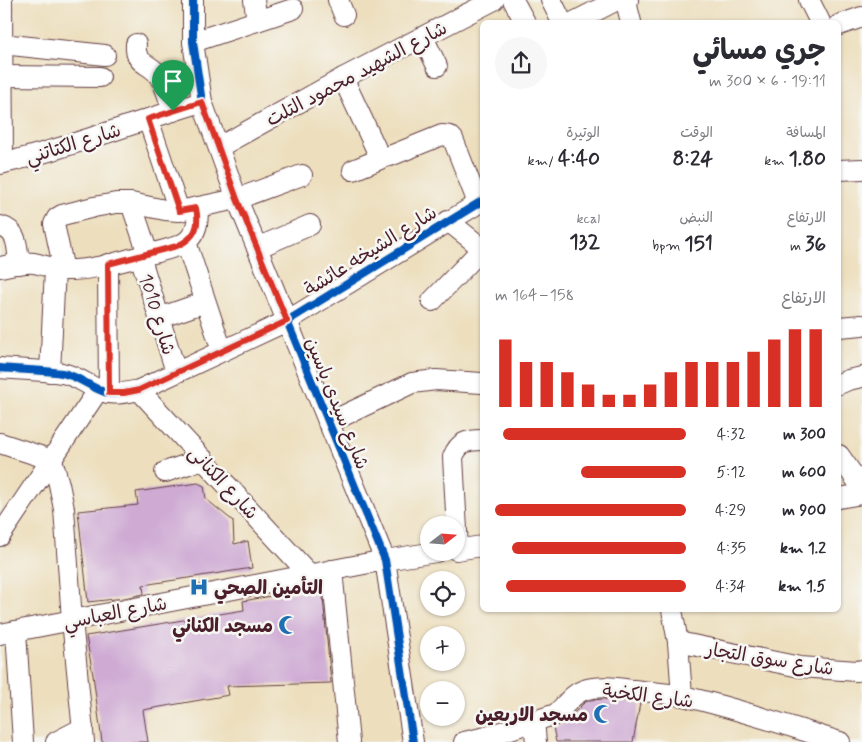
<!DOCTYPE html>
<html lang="ar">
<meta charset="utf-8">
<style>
:root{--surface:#fff;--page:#f7f7f7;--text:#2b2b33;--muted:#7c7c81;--accent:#d93025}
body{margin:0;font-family:Mynerve,"Playpen Sans Arabic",sans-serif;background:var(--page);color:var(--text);direction:rtl;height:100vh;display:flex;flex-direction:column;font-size:19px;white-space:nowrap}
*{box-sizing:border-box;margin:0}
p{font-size:16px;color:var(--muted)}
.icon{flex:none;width:28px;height:28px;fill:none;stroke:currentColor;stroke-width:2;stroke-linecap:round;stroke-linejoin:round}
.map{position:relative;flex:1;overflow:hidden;direction:ltr}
.side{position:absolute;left:480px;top:20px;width:361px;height:592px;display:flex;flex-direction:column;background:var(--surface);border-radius:8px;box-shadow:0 1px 4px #0004;direction:rtl}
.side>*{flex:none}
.needle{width:32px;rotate:73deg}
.controls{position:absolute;left:420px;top:516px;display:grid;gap:10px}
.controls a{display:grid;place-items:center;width:45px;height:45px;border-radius:50%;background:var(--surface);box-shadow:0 1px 4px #0004;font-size:25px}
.pin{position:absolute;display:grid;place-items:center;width:42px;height:42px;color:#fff;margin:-51px -21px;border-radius:50% 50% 50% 0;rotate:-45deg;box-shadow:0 0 5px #0007}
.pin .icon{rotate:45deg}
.round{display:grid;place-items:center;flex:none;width:52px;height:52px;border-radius:26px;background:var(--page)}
.head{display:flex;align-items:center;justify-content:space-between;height:85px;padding:0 15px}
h1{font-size:28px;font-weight:700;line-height:38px}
.stats{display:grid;grid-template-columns:repeat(3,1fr);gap:8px;height:85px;padding:5px 15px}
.stats div{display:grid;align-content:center}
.stats b{font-size:21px;font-weight:700}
.stats small{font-size:14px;font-weight:400}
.stats p{font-size:14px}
.chart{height:140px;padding:10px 15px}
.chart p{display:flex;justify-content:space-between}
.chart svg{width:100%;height:90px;margin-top:5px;stroke:var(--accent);stroke-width:6}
ul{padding:0 15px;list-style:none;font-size:16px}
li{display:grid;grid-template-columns:80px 60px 1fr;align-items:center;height:38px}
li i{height:12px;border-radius:6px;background:var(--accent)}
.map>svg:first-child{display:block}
.building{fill:#cfabd4}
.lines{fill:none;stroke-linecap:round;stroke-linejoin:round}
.minor-casing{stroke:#623c41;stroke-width:22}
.minor{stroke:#fff;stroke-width:20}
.cycleway-casing{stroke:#f6f6f2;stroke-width:11}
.cycleway{stroke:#0057b8;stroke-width:8}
.route-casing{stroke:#fff;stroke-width:10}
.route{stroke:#d93025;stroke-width:6}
.labels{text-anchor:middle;stroke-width:5;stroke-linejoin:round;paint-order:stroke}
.street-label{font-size:19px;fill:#4a1f2b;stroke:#f6f6f2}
.poi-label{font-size:19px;font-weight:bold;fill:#4a1f2b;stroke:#f6f6f2;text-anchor:end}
</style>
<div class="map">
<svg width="862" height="742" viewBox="0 0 862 742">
<rect width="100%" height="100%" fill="#f6f6f2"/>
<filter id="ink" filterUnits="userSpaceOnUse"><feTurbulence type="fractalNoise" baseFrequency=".02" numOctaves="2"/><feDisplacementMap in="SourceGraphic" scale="10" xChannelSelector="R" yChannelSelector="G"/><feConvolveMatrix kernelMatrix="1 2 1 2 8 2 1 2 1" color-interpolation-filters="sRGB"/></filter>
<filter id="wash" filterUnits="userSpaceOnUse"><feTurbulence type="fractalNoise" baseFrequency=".0096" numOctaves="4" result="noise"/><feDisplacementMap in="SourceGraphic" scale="20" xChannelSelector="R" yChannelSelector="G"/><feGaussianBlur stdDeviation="1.12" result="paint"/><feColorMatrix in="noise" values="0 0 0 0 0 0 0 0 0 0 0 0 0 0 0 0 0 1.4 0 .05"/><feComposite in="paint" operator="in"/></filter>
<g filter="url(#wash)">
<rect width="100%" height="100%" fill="#eddfbe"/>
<g id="blocks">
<g class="building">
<path d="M198,483L204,486L206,499L233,521L234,544L248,541L252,568L143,585L144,594L124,598L88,602L78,511L138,505L136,492Z"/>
<path d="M322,587L331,683L227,686L229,695L143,710L148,742H102L93,675L86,636L244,610L243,601Z"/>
<path d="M603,699L640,703L633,742H556L553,727L564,723L585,702L592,700Z"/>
</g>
</g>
</g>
<g filter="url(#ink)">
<use href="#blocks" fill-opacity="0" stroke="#623c41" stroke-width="1"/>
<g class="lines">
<g class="minor-casing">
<g id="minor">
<path d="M2,0L3,163"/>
<path d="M193,0V42L202,102L237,199L385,560L413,742"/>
<path d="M254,0L257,21"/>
<path d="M338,0L344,15"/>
<path d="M513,0L525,22"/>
<path d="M551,0L562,22"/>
<path d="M628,0L627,6L631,22"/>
<path d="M809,0L820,22"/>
<path d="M574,22L617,0"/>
<path d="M839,25L862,17"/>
<path d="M423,37L437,66"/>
<path d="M193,42L293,9"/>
<path d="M2,44L105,55"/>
<path d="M136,44C134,66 151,62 160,77C166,87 169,100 173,111"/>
<path d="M2,76L100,77"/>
<path d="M343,78L377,151C381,156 384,157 390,156L442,135L450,136L453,139L478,203"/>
<path d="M148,119L179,211"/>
<path d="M219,147L343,78L494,0"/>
<path d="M0,164C69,148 135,122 202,102"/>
<path d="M353,170L385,157"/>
<path d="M839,170L862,169"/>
<path d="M131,203L148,254"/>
<path d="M448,221L482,248"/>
<path d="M0,226C19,231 17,248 19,264"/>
<path d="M186,242L222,351"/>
<path d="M257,248L310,225"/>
<path d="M140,256L176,372"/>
<path d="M108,264L109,393"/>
<path d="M0,267C11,265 23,262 34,263C44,265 54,269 64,270C91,271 117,262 142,256C155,252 175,249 186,242C197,233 199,220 197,207"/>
<path d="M64,270L54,224L57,218L62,215L94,207L116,203H131L165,210L179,211L237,199L302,175"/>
<path d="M432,301L482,249"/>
<path d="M159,318L205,302"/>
<path d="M839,327L862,325"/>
<path d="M0,368C20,370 42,370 62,373C79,376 92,389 108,393C118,395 129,392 139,390L287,321L482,201"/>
<path d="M50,372L55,269"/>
<path d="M839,384L848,380L862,377"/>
<path d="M139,390L309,574"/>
<path d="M328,423L412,383L436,380L482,383"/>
<path d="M0,443L52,460L59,484L64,509L72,620L84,742"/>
<path d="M839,455L862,488"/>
<path d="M165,472L203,459"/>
<path d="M839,498L862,494"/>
<path d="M0,536L99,389"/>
<path d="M458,549L453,457C459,442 467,440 482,440"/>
<path d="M456,550L482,546"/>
<path d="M332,570L349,742"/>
<path d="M672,610L678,642L682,696"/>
<path d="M16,631L23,742"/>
<path d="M0,634L385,560L436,552"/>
<path d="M678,642L800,667L857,671L862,670"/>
<path d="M534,721L536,742"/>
<path d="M56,742L83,728"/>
<path d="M464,742L486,737L556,714C566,705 572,694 584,690C600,685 618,688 633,690C650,692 667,693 683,696C736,708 788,726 840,742"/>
</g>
</g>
<use href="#minor" class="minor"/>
<g class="cycleway-casing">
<g id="cycleway">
<path d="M193,0V42L202,102L237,199L385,560L413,742"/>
<path d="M0,368C20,370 42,370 62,373C79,376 92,389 108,393C118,395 129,392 139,390L287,321L482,201"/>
</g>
</g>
<use href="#cycleway" class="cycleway"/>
</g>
</g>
<g class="lines" filter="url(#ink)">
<g class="route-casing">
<path id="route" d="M202,102L237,199L287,321L139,390L124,393H109L108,264L177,246C195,238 200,227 196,208L179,211L148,119Z"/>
</g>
<use href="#route" class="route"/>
</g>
<defs>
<g id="hospital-bare" transform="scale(1.5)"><path d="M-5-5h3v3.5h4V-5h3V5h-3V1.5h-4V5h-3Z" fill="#1f6fb2" stroke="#f6f6f2" stroke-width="2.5" paint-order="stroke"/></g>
<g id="mosque-bare" transform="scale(1.5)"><path d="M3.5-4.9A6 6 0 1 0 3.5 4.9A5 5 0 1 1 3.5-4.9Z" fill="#1f6fb2" stroke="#f6f6f2" stroke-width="2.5" paint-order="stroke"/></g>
</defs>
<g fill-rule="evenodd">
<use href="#hospital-bare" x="199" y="587"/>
<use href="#mosque-bare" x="288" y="625"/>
<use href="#mosque-bare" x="603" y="714"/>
</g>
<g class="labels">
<g class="street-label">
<text transform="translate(356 73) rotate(-28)" y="7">شارع الشهيد محمود التلت</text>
<text transform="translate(73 143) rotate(-17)" y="7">شارع الكتاتني</text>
<text transform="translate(370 250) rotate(-32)" y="7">شارع الشيخه عائشة</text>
<text transform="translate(158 314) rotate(73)" y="7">شارع 1010</text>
<text transform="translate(338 403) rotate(68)" y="7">شارع سيدى ياسين</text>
<text transform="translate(224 482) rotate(47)" y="7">شارع الكنانى</text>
<text transform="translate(115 612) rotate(-11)" y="7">شارع العباسي</text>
<text transform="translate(770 658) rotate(9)" y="7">شارع سوق التجار</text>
<text transform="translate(648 695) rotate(7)" y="7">شارع الكخية</text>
</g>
<g class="poi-label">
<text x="214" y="594" text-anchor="start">التأمين الصحي</text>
<text x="273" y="632">مسجد الكناني</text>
<text x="588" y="721">مسجد الاربعين</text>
</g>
</g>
</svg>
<div class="controls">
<a><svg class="needle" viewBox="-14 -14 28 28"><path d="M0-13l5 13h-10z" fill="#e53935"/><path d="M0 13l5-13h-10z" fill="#7c7c81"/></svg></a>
<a><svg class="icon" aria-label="locate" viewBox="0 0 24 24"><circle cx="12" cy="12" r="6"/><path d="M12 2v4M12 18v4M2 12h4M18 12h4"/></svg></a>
<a>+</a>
<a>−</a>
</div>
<div class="pin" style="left:173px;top:111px;background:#1e9e55"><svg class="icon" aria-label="arrive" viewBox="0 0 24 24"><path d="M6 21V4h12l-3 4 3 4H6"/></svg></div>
<section class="side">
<div class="head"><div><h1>جري مسائي</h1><p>19:11 · 6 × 300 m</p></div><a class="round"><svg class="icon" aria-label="share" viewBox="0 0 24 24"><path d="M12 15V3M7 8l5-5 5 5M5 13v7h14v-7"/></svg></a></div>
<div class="stats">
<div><p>المسافة</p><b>1.80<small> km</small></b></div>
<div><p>الوقت</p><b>8:24</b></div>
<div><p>الوتيرة</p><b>4:40<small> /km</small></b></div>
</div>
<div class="stats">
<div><p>الارتفاع</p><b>36<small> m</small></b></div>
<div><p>النبض</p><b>151<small> bpm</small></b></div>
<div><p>kcal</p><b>132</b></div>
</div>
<div class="chart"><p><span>الارتفاع</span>158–164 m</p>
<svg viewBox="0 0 160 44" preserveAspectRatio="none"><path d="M5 44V11M15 44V22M25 44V22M35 44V27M45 44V33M55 44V38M65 44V38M75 44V33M85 44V27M95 44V22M105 44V22M115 44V22M125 44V17M135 44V11M145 44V6M155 44V6"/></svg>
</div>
<ul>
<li><b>300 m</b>4:32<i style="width:96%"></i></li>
<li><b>600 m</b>5:12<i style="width:55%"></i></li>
<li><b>900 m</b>4:29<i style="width:100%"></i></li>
<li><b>1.2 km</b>4:35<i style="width:91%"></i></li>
<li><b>1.5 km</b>4:34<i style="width:94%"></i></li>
</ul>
</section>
</div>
